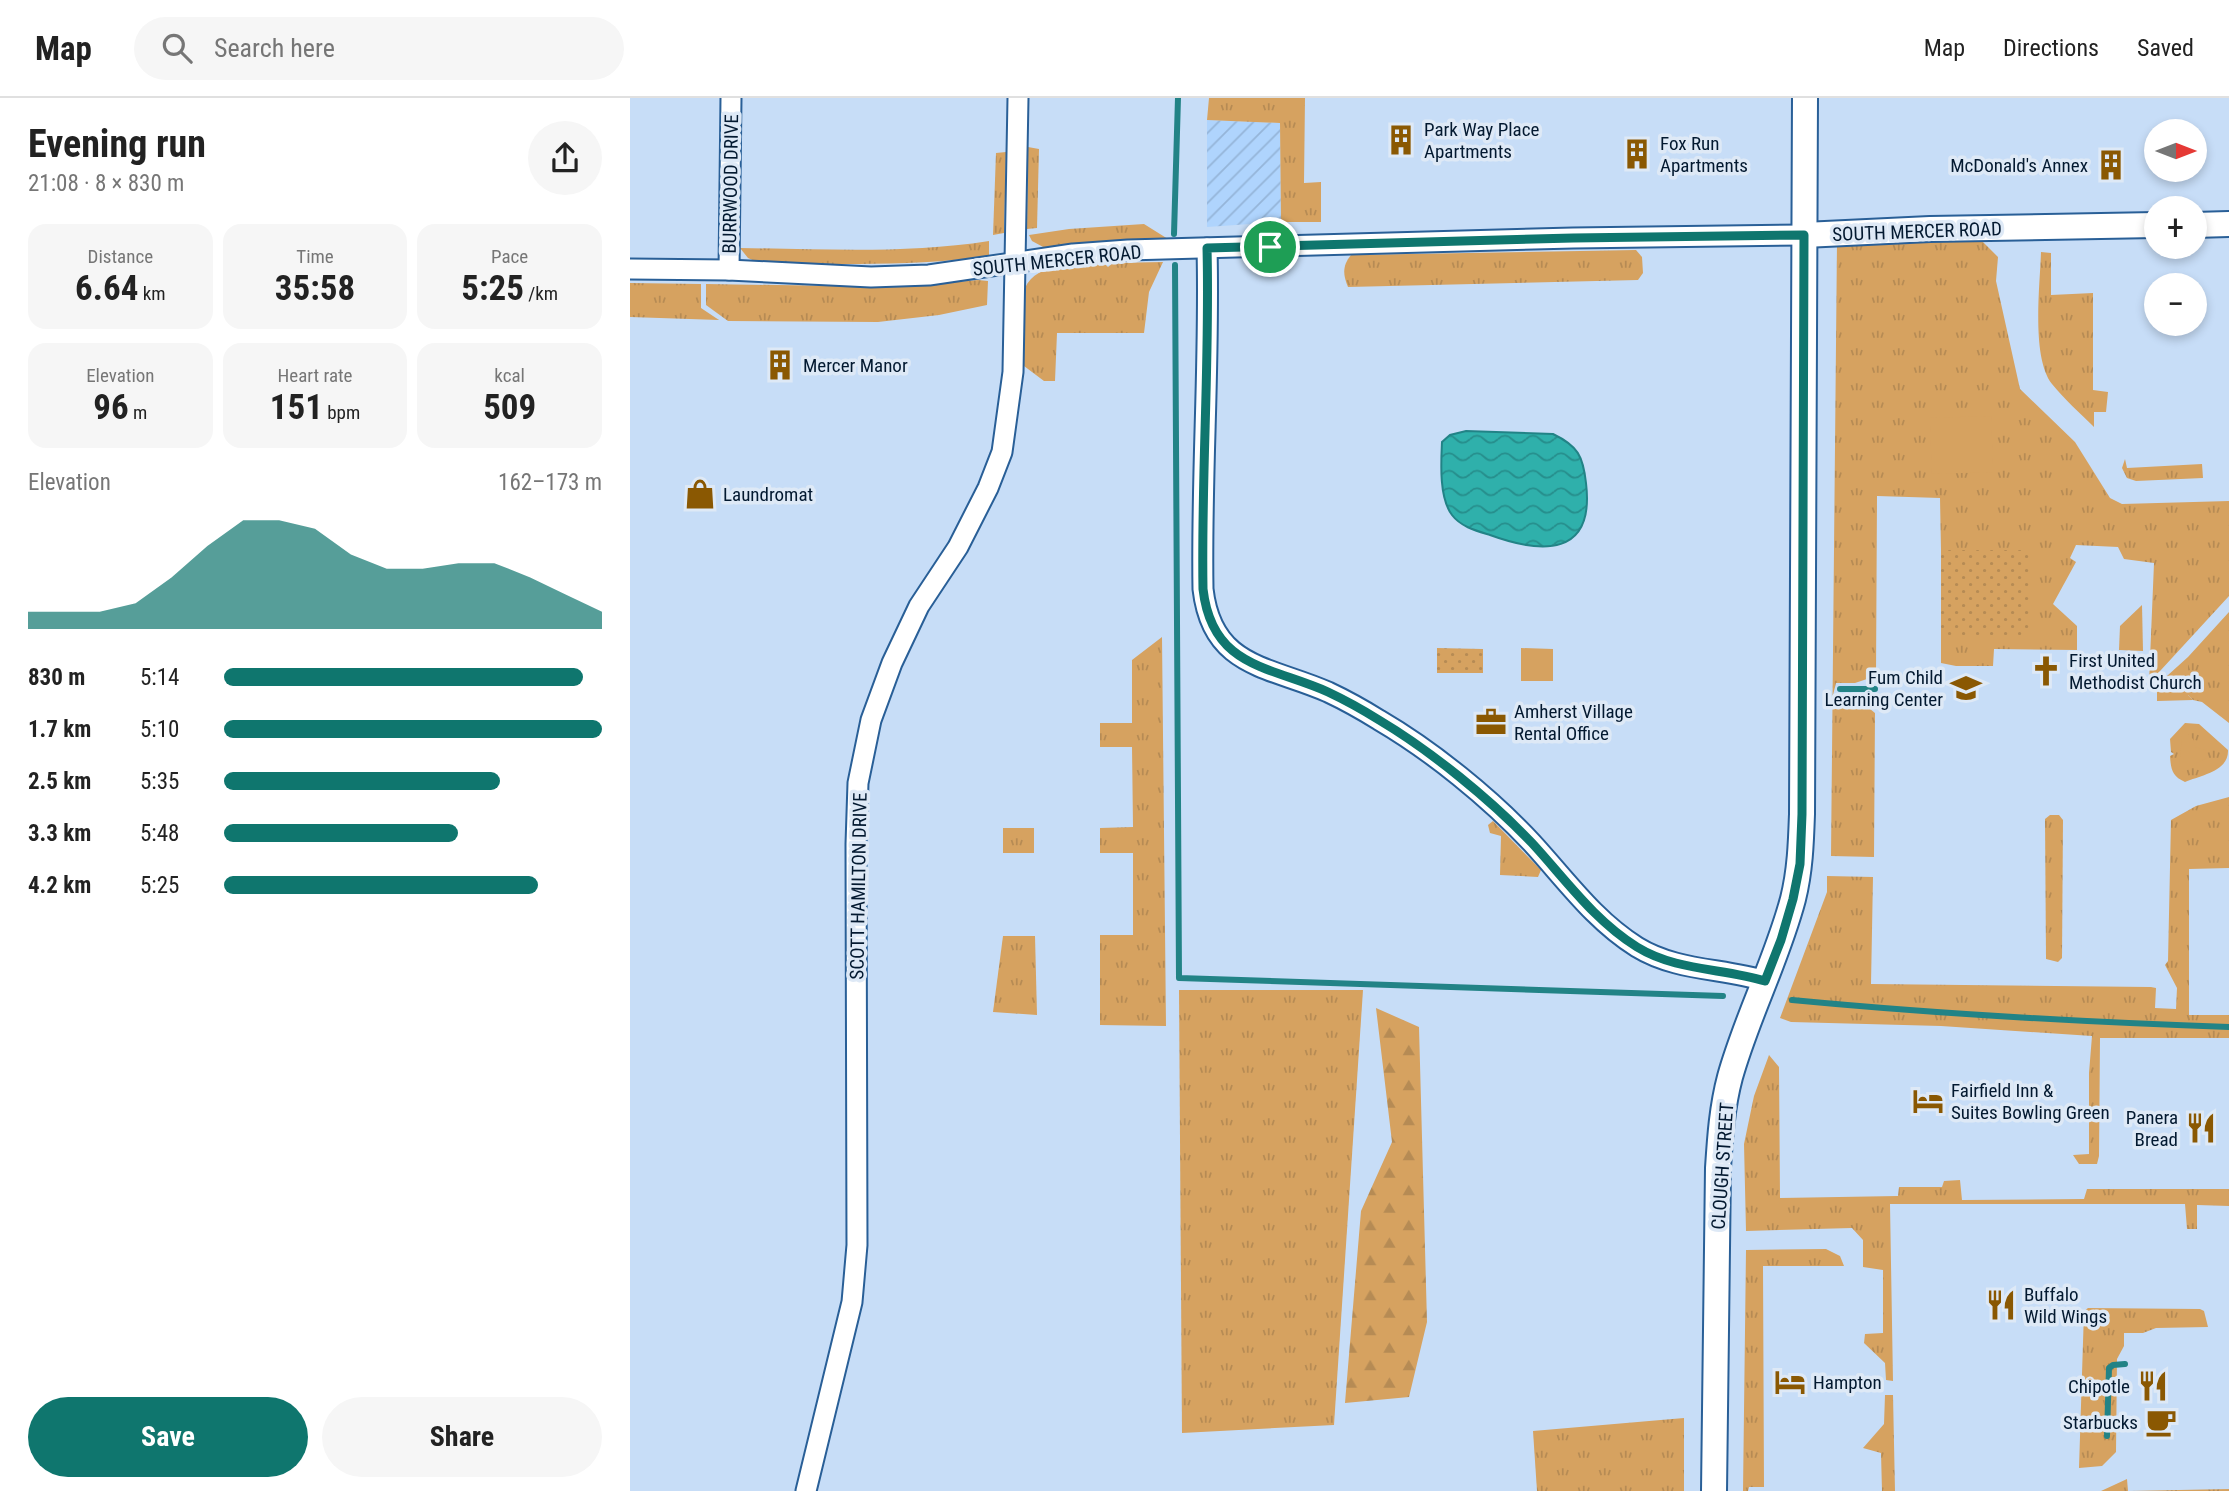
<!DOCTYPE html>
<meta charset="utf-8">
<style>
:root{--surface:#fff;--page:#f6f6f6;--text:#222;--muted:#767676;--line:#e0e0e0;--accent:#0f766e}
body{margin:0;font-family:"Roboto Condensed",sans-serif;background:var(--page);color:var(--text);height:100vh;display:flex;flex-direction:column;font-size:26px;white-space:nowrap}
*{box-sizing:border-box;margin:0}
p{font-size:23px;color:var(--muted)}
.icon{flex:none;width:38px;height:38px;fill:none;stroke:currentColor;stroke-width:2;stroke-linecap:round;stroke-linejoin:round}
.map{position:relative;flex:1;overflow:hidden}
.sheet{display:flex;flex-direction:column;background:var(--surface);width:630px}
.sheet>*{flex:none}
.needle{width:46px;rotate:90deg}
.fabs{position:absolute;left:1514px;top:21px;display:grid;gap:14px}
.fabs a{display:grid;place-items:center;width:63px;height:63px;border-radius:50%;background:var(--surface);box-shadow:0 4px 10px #0003;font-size:35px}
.pin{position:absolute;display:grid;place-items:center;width:60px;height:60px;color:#fff;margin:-30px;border:4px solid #fff;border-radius:50%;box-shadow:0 2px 7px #0007}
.round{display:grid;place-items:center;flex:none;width:74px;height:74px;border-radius:37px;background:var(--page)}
.headline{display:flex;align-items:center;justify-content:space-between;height:119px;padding:0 28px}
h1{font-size:38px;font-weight:700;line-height:52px}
.metrics{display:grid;grid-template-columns:repeat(3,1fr);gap:10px;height:119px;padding:7px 28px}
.metrics div{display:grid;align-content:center;border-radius:18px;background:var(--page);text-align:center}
.metrics b{font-size:35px;font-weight:700}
.metrics small{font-size:19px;font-weight:400}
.metrics p{font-size:19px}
.chart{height:196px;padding:14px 28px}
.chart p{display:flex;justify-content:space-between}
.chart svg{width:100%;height:126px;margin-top:7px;fill:var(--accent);opacity:.7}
.cta{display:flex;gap:14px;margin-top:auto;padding:14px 28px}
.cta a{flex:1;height:80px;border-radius:42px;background:var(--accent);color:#fff;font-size:28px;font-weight:700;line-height:80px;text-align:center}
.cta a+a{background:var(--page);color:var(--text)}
ul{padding:0 28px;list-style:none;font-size:23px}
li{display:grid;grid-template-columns:112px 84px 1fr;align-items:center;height:52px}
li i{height:18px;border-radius:9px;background:var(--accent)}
header{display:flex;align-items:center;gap:42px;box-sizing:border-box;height:98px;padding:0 35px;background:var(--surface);border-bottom:2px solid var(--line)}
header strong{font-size:33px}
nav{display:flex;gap:38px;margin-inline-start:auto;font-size:24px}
.search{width:490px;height:63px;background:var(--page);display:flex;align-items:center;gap:18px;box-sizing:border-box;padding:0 24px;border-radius:38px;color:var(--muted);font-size:26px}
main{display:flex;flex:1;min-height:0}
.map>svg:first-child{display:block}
.industrial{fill:url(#industrial-furrows)}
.grass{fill:url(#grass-tufts)}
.forest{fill:url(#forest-firs)}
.park{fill:url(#park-dots)}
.garden{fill:#d6a260}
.water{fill:url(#water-waves);stroke:#228386;stroke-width:2}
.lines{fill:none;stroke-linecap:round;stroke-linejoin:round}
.stream{stroke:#228386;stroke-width:6}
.minor-casing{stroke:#295f97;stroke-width:23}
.tertiary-casing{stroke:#295f97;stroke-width:28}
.minor{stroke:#fff;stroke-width:19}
.tertiary{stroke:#fff;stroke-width:24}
.route-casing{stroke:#fff;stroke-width:14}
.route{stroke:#0f766e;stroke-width:9}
.labels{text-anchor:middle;stroke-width:7;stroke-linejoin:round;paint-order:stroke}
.poi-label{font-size:19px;fill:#031930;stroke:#dee9f6;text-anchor:start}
.street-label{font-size:19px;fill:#031930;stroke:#dee9f6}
</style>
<header>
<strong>Map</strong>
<div class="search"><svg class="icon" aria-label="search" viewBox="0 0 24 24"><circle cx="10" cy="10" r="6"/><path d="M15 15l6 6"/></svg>Search here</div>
<nav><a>Map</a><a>Directions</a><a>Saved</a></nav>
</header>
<main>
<section class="sheet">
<div class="headline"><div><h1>Evening run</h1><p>21:08 · 8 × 830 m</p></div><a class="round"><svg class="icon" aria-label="share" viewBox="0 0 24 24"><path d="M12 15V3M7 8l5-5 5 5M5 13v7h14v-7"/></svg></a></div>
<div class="metrics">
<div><p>Distance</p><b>6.64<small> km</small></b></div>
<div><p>Time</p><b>35:58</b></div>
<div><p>Pace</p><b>5:25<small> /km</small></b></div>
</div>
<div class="metrics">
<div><p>Elevation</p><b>96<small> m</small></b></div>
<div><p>Heart rate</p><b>151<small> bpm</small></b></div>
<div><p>kcal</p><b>509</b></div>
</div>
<div class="chart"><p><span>Elevation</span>162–173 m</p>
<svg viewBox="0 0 160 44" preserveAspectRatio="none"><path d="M0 44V38L10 38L20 38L30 35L40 26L50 15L60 6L70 6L80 9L90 18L100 23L110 23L120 21L130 21L140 26L150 32L160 38V44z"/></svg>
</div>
<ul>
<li><b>830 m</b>5:14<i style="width:95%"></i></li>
<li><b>1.7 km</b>5:10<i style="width:100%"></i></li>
<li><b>2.5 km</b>5:35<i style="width:73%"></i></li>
<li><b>3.3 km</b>5:48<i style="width:62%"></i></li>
<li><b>4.2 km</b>5:25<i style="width:83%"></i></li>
</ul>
<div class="cta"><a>Save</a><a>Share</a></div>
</section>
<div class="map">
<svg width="1599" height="1393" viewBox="0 0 1599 1393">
<defs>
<pattern id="industrial-furrows" width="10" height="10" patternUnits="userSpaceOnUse" patternTransform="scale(1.75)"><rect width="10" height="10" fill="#afd4fd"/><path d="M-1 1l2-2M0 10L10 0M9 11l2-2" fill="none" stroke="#95b5d9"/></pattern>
<pattern id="grass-tufts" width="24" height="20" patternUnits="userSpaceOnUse" patternTransform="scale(1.75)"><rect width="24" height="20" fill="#d6a260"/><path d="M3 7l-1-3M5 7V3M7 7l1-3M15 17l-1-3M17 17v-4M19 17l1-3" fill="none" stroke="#b68b54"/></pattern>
<pattern id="forest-firs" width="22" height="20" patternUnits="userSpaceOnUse" patternTransform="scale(1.75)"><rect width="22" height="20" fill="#d6a260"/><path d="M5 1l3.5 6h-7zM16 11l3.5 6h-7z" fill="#b68b54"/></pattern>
<pattern id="park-dots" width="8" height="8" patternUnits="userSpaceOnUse" patternTransform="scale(1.75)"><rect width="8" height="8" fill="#d6a260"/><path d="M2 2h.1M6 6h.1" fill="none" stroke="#b68b54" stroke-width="1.8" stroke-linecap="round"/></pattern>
<pattern id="water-waves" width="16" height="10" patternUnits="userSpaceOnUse" patternTransform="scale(1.75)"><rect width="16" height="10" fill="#2fb0ab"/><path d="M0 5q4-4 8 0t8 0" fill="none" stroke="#268e8c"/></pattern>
</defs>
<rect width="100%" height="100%" fill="#c7ddf7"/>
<path class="industrial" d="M577,22L650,25L651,124L577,129Z"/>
<g class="grass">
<path d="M579,0H675L674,85L691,84V124H651L650,25L577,22Z"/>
<path d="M398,49L409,51L407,130L397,131Z"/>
<path d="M376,54L374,135L363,137L366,55Z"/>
<path d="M514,126L538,141L457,145L415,150L402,143L399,137L439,131Z"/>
<path d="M359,143V158C281,169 205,166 127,164L118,160L110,150C193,151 277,156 359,143Z"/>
<path d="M1352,143L1368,159L1366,183L1390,291L1445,344L1480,400L1492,406L1599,403V498L1519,585L1524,465L1494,461L1488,449L1446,447L1440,460L1446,464L1423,506L1447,528V552L1364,551L1363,568H1326L1311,565V538L1402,537V452H1311L1310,400L1247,398L1246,578L1225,585H1206L1203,597L1224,598L1245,615L1244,759L1201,758L1207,144Z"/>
<path d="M1006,152L1012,159L1013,175L1008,182L718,189C713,177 712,168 721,157Z"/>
<path d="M1411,154L1421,155V197L1463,195V292L1478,294L1476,314H1464V329C1450,315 1434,301 1422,286C1401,259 1410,188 1411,154Z"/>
<path d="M533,164L519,194L514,235H427L425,283H414L394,268L395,190C407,163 449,167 475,166L478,169L483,165Z"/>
<path d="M348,182L358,183L357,207L309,217L248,224L98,223L76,207V186L274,189Z"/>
<path d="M0,185L71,186V210L89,222L0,219Z"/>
<path d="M1495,361L1497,370L1572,366L1573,380L1506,383L1497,380L1492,370Z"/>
<path d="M1599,514V625L1572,604L1563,602L1558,597V559Z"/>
<path d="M532,539L536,928L470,927V837H503V755H470V730L503,729L502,649H470V625H502V562Z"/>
<path d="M1555,625L1569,626L1598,652C1599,673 1572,677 1555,684C1542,678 1541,672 1540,658L1544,656L1541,654L1540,641Z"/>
<path d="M1599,699V770L1559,771V917H1599V940H1470L1469,1058L1467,1066H1449L1443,1057L1459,1056V975L1462,938L1311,928L1161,924L1150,920L1197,794V778L1243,779L1241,886L1521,889L1526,890L1525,910L1546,911L1547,890L1535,867L1538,863L1541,722L1566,708Z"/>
<path d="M1420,717H1429L1433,722L1432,860L1428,864L1416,861L1415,721Z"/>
<path d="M863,723L911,772L908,779L870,777L871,738L860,735L858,727Z"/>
<rect x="373" y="730" width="31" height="25"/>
<path d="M373,838H405L407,917L363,914Z"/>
<path d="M549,892H733L704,1327L552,1335Z"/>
<path d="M1139,957L1149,969L1150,1100L1268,1098L1269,1089H1312L1314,1083L1330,1082L1332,1102L1454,1101L1457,1091H1599V1108L1567,1107V1131H1557L1555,1106H1260L1263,1283L1256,1282L1255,1265L1234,1245L1235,1236L1253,1235V1172L1233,1169V1142L1222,1130L1116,1133L1114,1046L1124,998Z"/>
<path d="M1196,1151L1210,1158L1214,1168H1133L1134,1389H1119L1118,1393H1113L1116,1152Z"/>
<path d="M1458,1210L1570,1211L1574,1213L1578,1229L1526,1230L1513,1235H1494V1248L1487,1261L1486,1354L1472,1368L1449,1370L1454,1213Z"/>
<path d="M1255,1297H1263L1265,1393H1252L1251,1355L1233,1350L1254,1326Z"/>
<path d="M1054,1320V1393H907L903,1333Z"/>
<path d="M1497,1381L1498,1393L1599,1391V1393H1471Z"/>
</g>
<path class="forest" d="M746,910L789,929L797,1224L779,1299L715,1305L731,1113L762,1044Z"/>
<g class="park">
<rect x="1311" y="452" width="91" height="86"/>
<path d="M807,550L853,551V575H807Z"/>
</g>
<g class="garden">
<path d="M1361,318L1363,374L1302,376L1300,320Z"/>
<path d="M1512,507L1513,553L1489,552L1490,528Z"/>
<path d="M891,550L923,551V583H891Z"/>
<path d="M1558,559V597L1563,602L1527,603V587Z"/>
<path d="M1556,634L1563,641L1565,649L1575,652L1577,660L1564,666L1554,675L1549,672L1552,638Z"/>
</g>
<path class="water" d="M836,333L923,336C948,348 953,358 956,385C965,459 912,456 860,437C847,433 831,429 822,417C809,400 811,365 812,344L820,337Z"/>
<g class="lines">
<g class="stream">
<path d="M544,136L548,0"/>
<path d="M545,167L549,880L1093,898"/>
<path d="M1210,591H1245"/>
<path d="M1162,902C1308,916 1453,924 1599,929"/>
<path d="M1477,1338L1479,1270L1483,1267L1495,1266"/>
</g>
<g class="minor-casing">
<g id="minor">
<path d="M577,150C580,264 571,377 573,491C582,570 639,568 698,594C715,602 733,612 749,622C802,653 860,700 902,745C936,782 964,822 1007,849C1046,873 1092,870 1135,883"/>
<path d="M0,171L99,172L241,179L299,177L443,156L498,152L943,140L1174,137"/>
<path d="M99,172L101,0"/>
<path d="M176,1393L222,1204L227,1147L226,746L228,685L241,622L262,565L289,508L328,449L358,390L372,354L383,274L388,0"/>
</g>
</g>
<g class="tertiary-casing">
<g id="tertiary">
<path d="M1564,127L1599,126"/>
<path d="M1174,137L1300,131L1526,127"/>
<path d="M1084,1393L1088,1070C1090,1039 1092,1009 1100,979C1117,918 1147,862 1163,801C1170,773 1171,745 1172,716L1175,0"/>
</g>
</g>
<use href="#minor" class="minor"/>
<use href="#tertiary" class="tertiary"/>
</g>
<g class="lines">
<g class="route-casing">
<path id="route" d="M1174,137L1172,716L1170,766L1163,801L1151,842L1135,883C1092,870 1046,873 1007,849C964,822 936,782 902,745C860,701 801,653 749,622C733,612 715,602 698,594C640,568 582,570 573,491C571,377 580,264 577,150L943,140Z"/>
</g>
<use href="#route" class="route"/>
</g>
<defs>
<g id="building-bare" transform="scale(2.415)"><path d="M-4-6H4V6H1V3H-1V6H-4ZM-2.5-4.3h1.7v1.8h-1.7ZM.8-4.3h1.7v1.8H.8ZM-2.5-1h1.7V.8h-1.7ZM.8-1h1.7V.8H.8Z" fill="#8a5802" stroke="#dee9f6" stroke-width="2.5" paint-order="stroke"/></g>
<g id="shop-bare" transform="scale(2.415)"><path d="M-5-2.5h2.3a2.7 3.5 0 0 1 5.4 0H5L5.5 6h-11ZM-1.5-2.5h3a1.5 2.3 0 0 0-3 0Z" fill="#8a5802" stroke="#dee9f6" stroke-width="2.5" paint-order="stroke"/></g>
<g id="church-bare" transform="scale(2.415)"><path d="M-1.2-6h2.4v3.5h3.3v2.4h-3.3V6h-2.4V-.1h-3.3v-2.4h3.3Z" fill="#8a5802" stroke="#dee9f6" stroke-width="2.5" paint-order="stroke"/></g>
<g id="school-bare" transform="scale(2.415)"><path d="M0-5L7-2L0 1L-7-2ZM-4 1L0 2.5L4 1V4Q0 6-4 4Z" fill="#8a5802" stroke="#dee9f6" stroke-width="2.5" paint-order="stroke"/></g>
<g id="office-bare" transform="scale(2.415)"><path d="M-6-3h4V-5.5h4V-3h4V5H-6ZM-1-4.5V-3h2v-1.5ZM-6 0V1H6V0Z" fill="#8a5802" stroke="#dee9f6" stroke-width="2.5" paint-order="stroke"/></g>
<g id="hotel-bare" transform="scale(2.415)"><path d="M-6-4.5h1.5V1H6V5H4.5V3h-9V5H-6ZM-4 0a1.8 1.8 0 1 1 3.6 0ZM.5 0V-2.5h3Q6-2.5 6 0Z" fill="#8a5802" stroke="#dee9f6" stroke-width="2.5" paint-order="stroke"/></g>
<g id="restaurant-bare" transform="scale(2.415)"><path d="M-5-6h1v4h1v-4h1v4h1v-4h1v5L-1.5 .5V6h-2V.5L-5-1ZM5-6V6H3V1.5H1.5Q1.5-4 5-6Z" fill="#8a5802" stroke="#dee9f6" stroke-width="2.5" paint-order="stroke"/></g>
<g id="cafe-bare" transform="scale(2.415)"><path d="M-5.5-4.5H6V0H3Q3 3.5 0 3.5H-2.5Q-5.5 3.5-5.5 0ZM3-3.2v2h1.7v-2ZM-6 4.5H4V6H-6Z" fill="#8a5802" stroke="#dee9f6" stroke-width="2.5" paint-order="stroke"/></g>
</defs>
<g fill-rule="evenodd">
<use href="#building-bare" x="771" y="42"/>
<use href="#building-bare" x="1007" y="56"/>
<use href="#building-bare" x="1481" y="67"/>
<use href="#building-bare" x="150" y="267"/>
<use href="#shop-bare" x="70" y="396"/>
<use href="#church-bare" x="1416" y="573"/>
<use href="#school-bare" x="1336" y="590"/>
<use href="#office-bare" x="861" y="624"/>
<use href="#hotel-bare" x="1298" y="1003"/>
<use href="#restaurant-bare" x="1571" y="1030"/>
<use href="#restaurant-bare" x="1371" y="1207"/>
<use href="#hotel-bare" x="1160" y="1284"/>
<use href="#restaurant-bare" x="1523" y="1288"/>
<use href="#cafe-bare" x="1531" y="1324"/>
</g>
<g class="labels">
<g class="poi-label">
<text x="794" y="38">Park Way Place<tspan x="794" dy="22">Apartments</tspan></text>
<text x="1030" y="52">Fox Run<tspan x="1030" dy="22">Apartments</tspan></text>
<text x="1458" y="74" text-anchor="end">McDonald's Annex</text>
<text x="173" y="274">Mercer Manor</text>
<text x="93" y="403">Laundromat</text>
<text x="1439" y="569">First United<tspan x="1439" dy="22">Methodist Church</tspan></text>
<text x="1313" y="586" text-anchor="end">Fum Child<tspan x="1313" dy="22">Learning Center</tspan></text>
<text x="884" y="620">Amherst Village<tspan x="884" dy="22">Rental Office</tspan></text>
<text x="1321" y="999">Fairfield Inn &amp;<tspan x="1321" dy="22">Suites Bowling Green</tspan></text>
<text x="1548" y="1026" text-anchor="end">Panera<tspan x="1548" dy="22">Bread</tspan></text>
<text x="1394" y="1203">Buffalo<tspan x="1394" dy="22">Wild Wings</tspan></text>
<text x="1183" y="1291">Hampton</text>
<text x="1500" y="1295" text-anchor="end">Chipotle</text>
<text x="1508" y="1331" text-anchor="end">Starbucks</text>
</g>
<g class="street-label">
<text transform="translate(100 86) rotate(-89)" y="7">BURRWOOD DRIVE</text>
<text transform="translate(1287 133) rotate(-2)" y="7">SOUTH MERCER ROAD</text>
<text transform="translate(427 162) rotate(-6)" y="7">SOUTH MERCER ROAD</text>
<text transform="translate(228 788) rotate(-89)" y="7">SCOTT HAMILTON DRIVE</text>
<text transform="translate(1092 1068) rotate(-86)" y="7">CLOUGH STREET</text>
</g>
</g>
</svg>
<div class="fabs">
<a><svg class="needle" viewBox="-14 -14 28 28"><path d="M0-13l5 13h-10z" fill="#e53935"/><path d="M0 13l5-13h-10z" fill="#767676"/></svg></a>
<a>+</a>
<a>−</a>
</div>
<div class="pin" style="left:640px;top:149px;background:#1e9e55"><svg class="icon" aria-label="arrive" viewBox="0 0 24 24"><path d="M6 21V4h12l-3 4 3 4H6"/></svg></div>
</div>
</main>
